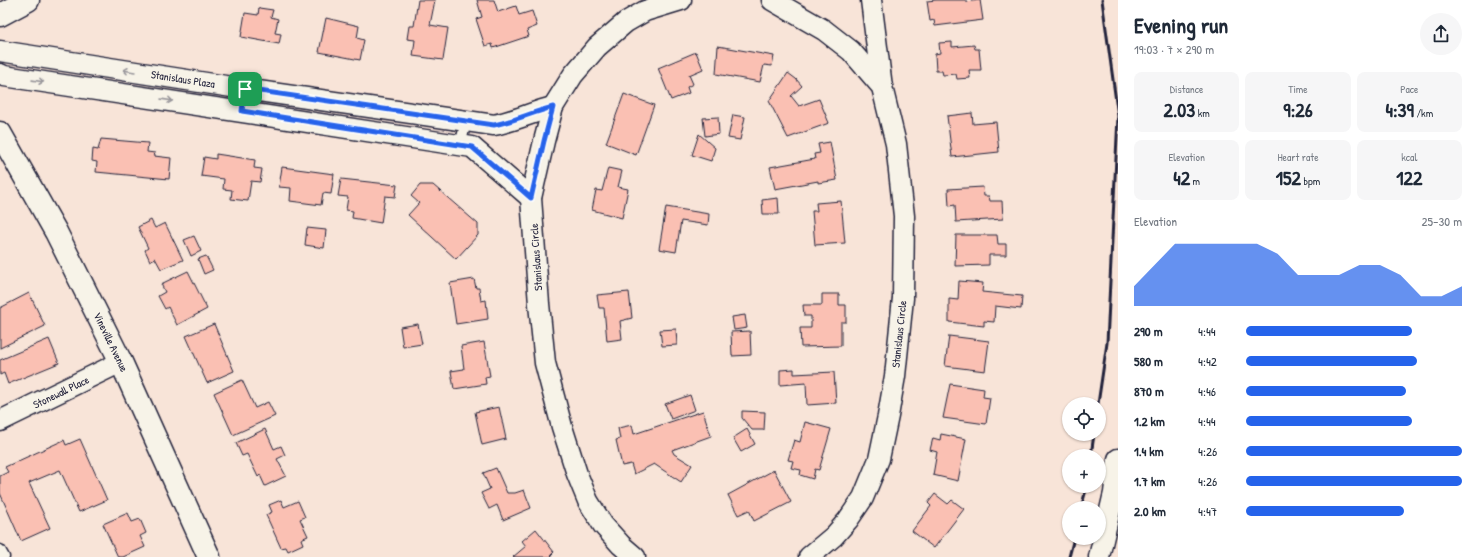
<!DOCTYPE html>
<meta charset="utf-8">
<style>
:root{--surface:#fff;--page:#f6f6f7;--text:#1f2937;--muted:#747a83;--accent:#2563eb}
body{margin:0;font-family:"Patrick Hand",sans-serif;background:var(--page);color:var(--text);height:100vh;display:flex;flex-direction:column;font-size:15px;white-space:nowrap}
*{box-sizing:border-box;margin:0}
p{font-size:13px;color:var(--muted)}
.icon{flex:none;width:22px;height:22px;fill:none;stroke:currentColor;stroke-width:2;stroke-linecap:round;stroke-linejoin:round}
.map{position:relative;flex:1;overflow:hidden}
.drawer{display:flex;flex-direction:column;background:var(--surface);width:360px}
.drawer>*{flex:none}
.controls{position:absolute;left:1062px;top:397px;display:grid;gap:8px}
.controls a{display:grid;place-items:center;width:44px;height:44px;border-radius:50%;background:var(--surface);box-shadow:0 1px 3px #0004;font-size:20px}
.pin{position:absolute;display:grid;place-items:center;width:34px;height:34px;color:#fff;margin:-17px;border-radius:8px;box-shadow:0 2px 6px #0006}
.round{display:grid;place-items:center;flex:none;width:42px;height:42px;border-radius:21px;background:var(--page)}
.summary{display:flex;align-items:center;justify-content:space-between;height:68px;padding:0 16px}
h1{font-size:22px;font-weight:700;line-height:30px}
.figures{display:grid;grid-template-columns:repeat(3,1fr);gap:6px;height:68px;padding:4px 16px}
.figures div{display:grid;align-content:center;border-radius:8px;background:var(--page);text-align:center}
.figures b{font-size:20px;font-weight:700}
.figures small{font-size:11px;font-weight:400}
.figures p{font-size:11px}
.chart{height:112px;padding:8px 16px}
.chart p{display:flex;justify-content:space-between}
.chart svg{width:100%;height:72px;margin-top:4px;fill:var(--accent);opacity:.7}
ul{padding:0 16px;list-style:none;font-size:13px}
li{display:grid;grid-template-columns:64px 48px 1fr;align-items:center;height:30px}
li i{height:10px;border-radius:5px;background:var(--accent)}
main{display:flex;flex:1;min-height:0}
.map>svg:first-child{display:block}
.building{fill:#fac0b3;stroke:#22223b}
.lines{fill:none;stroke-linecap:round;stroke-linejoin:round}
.lane-casing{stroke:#22223b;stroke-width:13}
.street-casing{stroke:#22223b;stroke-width:23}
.primary-casing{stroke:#22223b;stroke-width:25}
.lane{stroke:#f7f3e8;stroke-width:10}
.street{stroke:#f7f3e8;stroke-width:20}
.primary{stroke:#f7f3e8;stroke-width:22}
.rail{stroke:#22223b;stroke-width:3}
.oneway{stroke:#97959a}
.route-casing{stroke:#fff;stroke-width:8}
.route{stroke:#2563eb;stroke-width:5}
.labels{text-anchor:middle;stroke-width:3.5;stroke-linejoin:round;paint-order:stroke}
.street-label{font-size:11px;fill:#22223b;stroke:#f7f3e8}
</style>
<main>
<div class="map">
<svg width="1118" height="557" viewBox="0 0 1118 557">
<rect width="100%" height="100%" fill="#f8e4d8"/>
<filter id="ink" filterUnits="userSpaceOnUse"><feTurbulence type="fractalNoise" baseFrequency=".025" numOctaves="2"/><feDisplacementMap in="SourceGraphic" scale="8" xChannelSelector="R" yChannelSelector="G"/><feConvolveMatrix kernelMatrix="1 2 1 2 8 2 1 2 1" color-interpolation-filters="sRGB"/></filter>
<g filter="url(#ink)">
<g class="building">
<path d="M418,0H435L430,25L448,28L443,60L413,56L415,40L407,39L409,26H414Z"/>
<path d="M477,0H494L498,12L516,6L519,15L532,11L537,26L527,30L529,36L493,48L492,44L485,46L476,19L482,17Z"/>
<path d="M936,0H966V2L980,0L983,20L935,26L934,20L930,21L927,1Z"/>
<path d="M259,8L273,10L271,17L278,19L275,33L281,34L279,44L241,37L245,13L258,15Z"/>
<path d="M326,18L359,26L357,38L364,40L360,60L319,52Z"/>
<path d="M952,42V47L974,45L975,49H979L981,70H969L970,78L957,79L956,74L943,75L942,71H936L935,54L940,53L939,43Z"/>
<path d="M718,46L774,56L772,66L764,65L760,82L716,74Z"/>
<path d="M696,52L703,69L689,75L693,84L687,87L689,93L671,100L658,68Z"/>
<path d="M788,73L796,79L802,86L791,96L799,106L819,99L829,123L788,138L769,101Z"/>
<path d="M624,94L654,105L636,155L606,143Z"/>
<path d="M972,113L973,124L996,122L999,152L952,157L947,116Z"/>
<path d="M733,115L745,117L740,140L728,138Z"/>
<path d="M718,117L719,134L705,136L703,118Z"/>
<path d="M699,134L715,148L711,161L692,155Z"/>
<path d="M101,139L148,143L147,152L155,153L154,156L171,158L169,179L96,172L97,162L92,161L93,149L98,150Z"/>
<path d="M830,142L837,180L818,183V181L775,189L770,167L815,159L814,154L820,153L818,144Z"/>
<path d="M216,154L255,160L254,168L262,169L260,182L251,181L248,201L231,199L232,190L223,189L224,179L201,176L204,157L216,159Z"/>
<path d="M282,167L334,174L331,194L323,193L321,205L290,201L291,188L279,187Z"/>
<path d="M608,168L622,171L618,187L628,189L622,218L592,210L596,190L602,191Z"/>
<path d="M341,179L397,185L395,197L385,196L381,223L352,218L353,211L346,210L348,197L338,196Z"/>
<path d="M420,185H433L478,224V235L456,259L408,215L419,203L411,196Z"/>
<path d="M983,187L984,196H989L990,201H1002L1003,219L956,222L955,205L949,206L948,189Z"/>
<path d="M778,198L779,214H763L762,200Z"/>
<path d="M841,201L845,243L815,245L812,211H817L816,203Z"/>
<path d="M666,207L709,214L708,225L681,221L676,252L659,249Z"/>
<path d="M151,220L155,228L165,223L183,260L161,269L155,258L150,261L145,250L148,248L138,227Z"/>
<path d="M307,228L326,230L324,248L305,245Z"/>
<path d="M956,235H997L998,244H1006V255H989V265L955,266Z"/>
<path d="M194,236L201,251L191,256L184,240Z"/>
<path d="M206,256L213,270L204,274L198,259Z"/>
<path d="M188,271L207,309L177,325L168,307L165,309L158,296L165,292L161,284Z"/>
<path d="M474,279L476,288H479L481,301L486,300L488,319L456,324L450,283Z"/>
<path d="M959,281L983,283L982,292L1022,296L1021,309L995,306L994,322L984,321V326L949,322V299L958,300Z"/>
<path d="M629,292L632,318L620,321L622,339L607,341L604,308H599L597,295Z"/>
<path d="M29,293L45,326L0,348V308Z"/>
<path d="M822,294H839V305H846V322H841V346L801,347L800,328H811V316H804L803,305H822Z"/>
<path d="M745,315L747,328L734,330L732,317Z"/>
<path d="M214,324L234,371L207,383L186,336Z"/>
<path d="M418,324L422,344L403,347L400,327Z"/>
<path d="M676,329L677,345L662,346L660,330Z"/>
<path d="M750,331L751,355L732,356L731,332Z"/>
<path d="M949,336L989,341L985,371L945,366Z"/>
<path d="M49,339L59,363L8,384L4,373L0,375V360Z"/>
<path d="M484,342L490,376L485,377L486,384L454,389L451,371L464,369L461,346Z"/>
<path d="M794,369V374L834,372L836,403L807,405L806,383L780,385V370Z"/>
<path d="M242,380L255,408L268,402L275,416L233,435L214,393Z"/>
<path d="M950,384L984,389L983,397L990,398L986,424L943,418Z"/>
<path d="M690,395L695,410L671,419L665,404Z"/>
<path d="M499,407L506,439L482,445L475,412Z"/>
<path d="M703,411L711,436L672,450L674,454L692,465L681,482L654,464L634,474L631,464L622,466L616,440L620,439L618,428L632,425L634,434Z"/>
<path d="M742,411L765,412L764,430H752L742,418Z"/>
<path d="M805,422L831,429L819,470L815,469L813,479L800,475L801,470L791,468L793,461L788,460L794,440L800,442Z"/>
<path d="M265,429L274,449L281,446L285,455L277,459L286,476L265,486L260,475L258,477L247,454L242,456L236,443Z"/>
<path d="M747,429L755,444L741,452L733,438Z"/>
<path d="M941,434L966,439L958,481L933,475L937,452L930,450L933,438L940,440Z"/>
<path d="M80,439L107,500L79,512L60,470L29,483L50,528L21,541L0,493V476L8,472L5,467L64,440L66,445Z"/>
<path d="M496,468L507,493H515L524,490L531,508L503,520L497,505L489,509L481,493L490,489L483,473Z"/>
<path d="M774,470L791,502L754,521L749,510L738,515L728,495Z"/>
<path d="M935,494L948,504L952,500L964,509L934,548L912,531L931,506L928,503Z"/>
<path d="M281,500L284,507L298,501L305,517L300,519L308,536L301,539L303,544L288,551L286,547L281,548L266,515L272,512L269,505Z"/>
<path d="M128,513L132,522L140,519L146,533L140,536L145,547L123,557H118L103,524Z"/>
<path d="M536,529L554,552L551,555L553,557H513L526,546L522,541Z"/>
</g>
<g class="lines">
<g class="lane-casing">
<g id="lane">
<path d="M460,145L466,122"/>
<path d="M0,550L4,557"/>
</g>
</g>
<g class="street-casing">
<g id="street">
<path d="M772,0L824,30L851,51L882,87L896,144L904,216L903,298L895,376L888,416L879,459L863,498L848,520L834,536L809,557"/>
<path d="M871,0L882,87"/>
<path d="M0,51L245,89L494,125C514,121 533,112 553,107"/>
<path d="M0,74L4,76L472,147L531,198"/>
<path d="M0,421L121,362"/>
<path d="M635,557L621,545L603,525L588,501L577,474L562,427L545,363L539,304L531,198L544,141L553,107L573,75L597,47L626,22L645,11L681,0"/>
<path d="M1099,557L1114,493L1118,459"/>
</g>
</g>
<g class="primary-casing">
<g id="primary">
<path d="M0,15L28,0"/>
<path d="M0,133L56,232L121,362L209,557"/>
</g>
</g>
<use href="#lane" class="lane"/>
<use href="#street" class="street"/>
<use href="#primary" class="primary"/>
<g class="rail">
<path d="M1098,404L1107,343L1118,116L1102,0"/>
<path d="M1091,456L1094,434"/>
<path d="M1081,508L1087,486"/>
<path d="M1069,557L1074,538"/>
</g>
</g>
<defs><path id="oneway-shaft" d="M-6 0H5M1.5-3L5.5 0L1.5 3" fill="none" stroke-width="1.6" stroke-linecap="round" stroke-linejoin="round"/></defs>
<g class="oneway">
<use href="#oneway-shaft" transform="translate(129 71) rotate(-171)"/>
<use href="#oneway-shaft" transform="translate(38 81) rotate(8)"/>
<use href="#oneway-shaft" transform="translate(167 100) rotate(8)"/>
</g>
</g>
<g class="lines" filter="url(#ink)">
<g class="route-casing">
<path id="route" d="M245,89L494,125C514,121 533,112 553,107L544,141L531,198L472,147L242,111Z"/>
</g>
<use href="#route" class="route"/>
</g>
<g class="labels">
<g class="street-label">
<text transform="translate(183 79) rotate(9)" y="4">Stanislaus Plaza</text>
<text transform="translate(536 257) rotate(-94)" y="4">Stanislaus Circle</text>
<text transform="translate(899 334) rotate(-84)" y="4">Stanislaus Circle</text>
<text transform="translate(111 342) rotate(64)" y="4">Vineville Avenue</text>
<text transform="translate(61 392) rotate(-26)" y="4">Stonewall Place</text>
</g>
</g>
</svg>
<div class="controls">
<a><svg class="icon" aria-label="locate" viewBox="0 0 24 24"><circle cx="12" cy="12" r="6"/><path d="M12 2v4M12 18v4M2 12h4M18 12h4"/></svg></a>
<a>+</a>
<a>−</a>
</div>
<div class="pin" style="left:245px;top:89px;background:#1e9e55"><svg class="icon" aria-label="arrive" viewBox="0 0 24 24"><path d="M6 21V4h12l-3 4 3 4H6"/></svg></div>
</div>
<section class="drawer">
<div class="summary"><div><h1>Evening run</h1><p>19:03 · 7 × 290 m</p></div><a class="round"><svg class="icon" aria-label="share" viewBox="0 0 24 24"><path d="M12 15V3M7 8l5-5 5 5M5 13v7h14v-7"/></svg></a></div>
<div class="figures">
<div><p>Distance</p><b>2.03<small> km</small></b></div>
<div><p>Time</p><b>9:26</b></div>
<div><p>Pace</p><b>4:39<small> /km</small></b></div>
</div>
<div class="figures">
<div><p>Elevation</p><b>42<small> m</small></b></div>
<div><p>Heart rate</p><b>152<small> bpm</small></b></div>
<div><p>kcal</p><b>122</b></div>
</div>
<div class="chart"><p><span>Elevation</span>25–30 m</p>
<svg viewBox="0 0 160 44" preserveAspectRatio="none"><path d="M0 44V32L10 19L20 6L30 6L40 6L50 6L60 6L70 12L80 25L90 25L100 25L110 19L120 19L130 25L140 38L150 38L160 32V44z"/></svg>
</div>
<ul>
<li><b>290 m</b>4:44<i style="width:77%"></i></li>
<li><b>580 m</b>4:42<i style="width:79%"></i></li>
<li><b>870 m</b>4:46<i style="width:74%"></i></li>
<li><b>1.2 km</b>4:44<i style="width:77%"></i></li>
<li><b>1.4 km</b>4:26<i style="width:100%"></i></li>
<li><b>1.7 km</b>4:26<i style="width:100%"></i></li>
<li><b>2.0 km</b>4:47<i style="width:73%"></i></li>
</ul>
</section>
</main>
